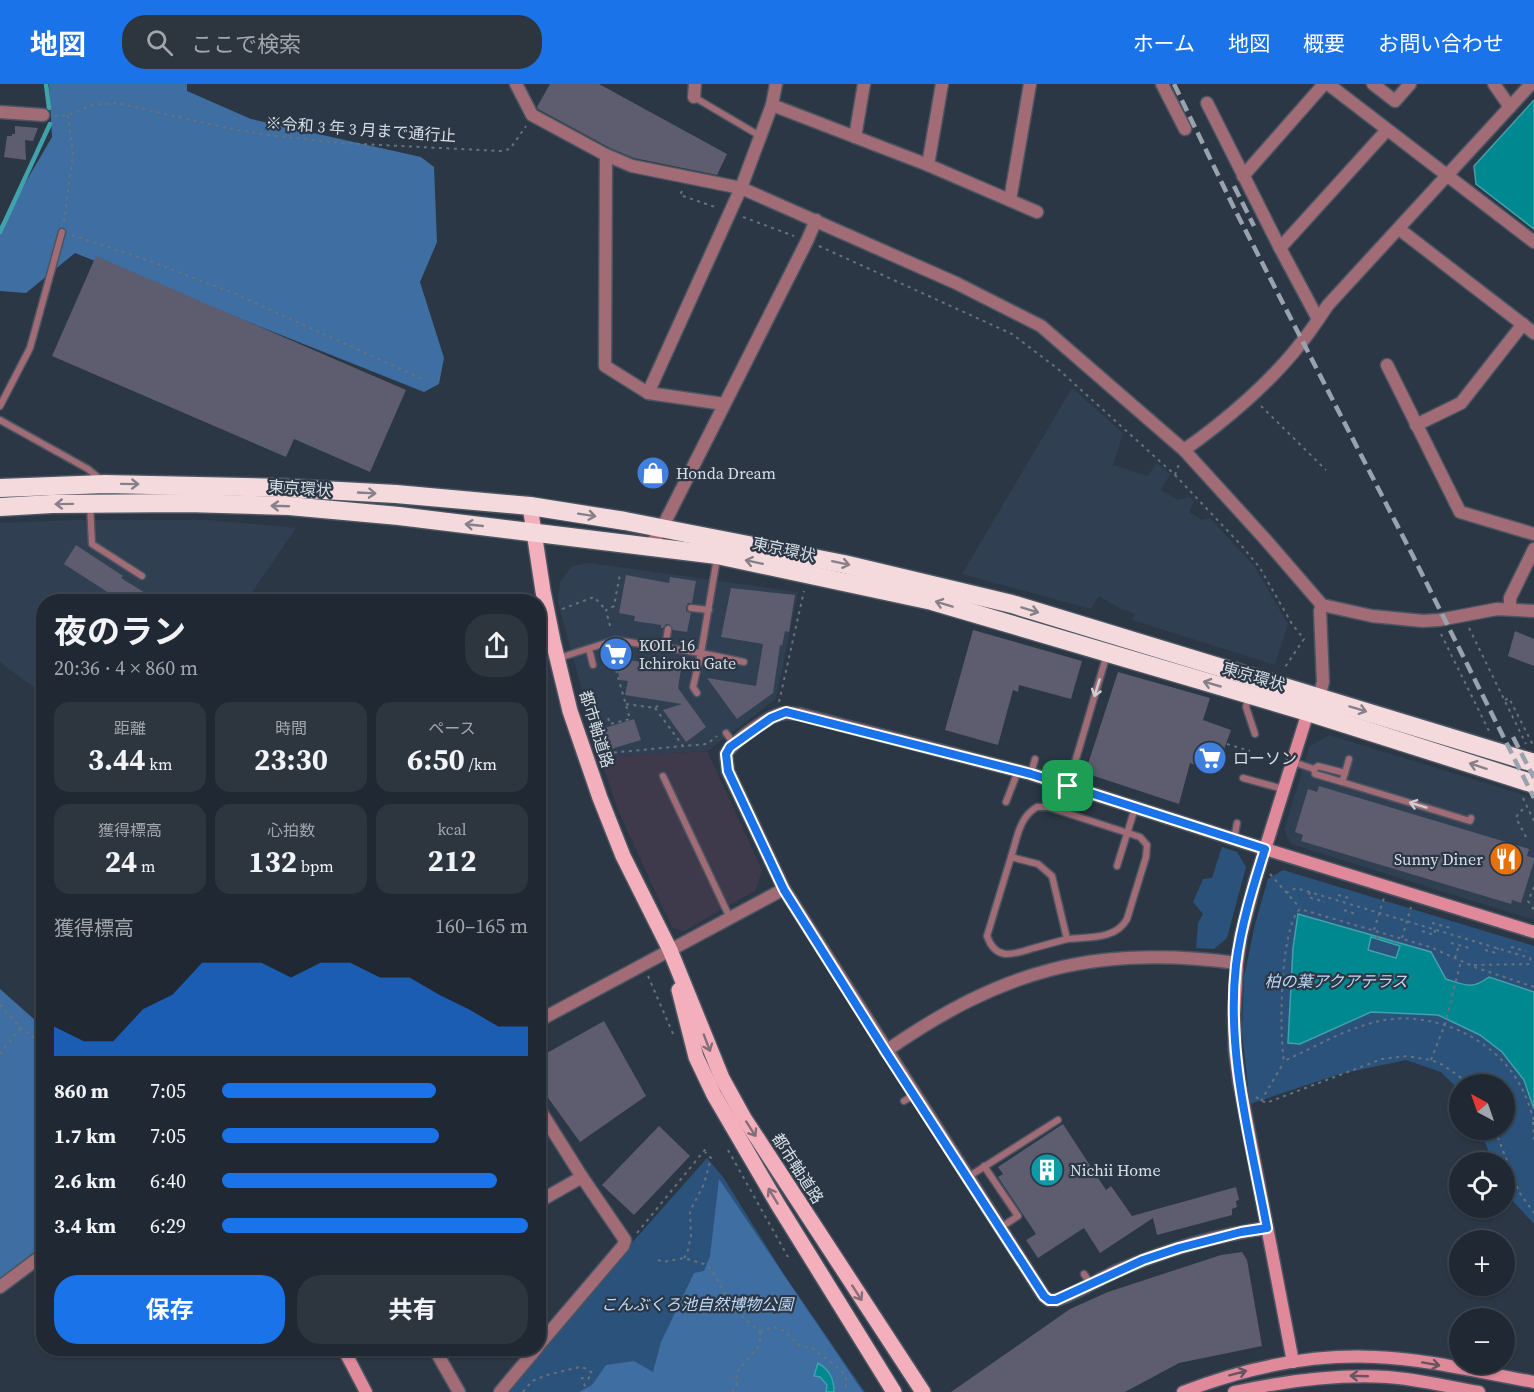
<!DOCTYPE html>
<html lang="ja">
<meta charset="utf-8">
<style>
:root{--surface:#202933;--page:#2d353f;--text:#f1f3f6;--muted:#a2a6ac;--line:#3d454e;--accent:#1a73e8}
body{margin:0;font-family:"Source Serif 4","Noto Sans JP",serif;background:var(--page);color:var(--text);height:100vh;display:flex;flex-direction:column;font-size:22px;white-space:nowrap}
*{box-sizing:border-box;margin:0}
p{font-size:20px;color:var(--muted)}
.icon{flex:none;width:33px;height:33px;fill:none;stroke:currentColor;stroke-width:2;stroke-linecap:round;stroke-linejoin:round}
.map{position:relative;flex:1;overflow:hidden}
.panel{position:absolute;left:36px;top:510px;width:510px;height:762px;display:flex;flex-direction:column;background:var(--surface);border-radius:24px;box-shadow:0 2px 4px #0004,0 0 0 2px var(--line)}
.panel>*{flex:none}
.needle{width:39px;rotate:320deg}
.controls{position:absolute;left:1449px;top:990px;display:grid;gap:12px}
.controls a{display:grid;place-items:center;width:66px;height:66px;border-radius:50%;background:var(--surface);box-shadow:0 2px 4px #0004,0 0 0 2px var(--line);font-size:30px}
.pin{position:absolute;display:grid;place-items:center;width:51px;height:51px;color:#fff;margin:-26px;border-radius:12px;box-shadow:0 3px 9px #0006}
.round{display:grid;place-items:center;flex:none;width:63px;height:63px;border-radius:24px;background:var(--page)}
.head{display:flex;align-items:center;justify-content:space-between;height:102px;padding:0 18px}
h1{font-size:33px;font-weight:700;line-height:45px}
.figures{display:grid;grid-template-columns:repeat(3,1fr);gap:9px;height:102px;padding:6px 18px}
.figures div{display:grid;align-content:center;border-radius:15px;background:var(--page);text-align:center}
.figures b{font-size:30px;font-weight:700}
.figures small{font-size:16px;font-weight:400}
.figures p{font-size:16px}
.chart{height:168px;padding:12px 18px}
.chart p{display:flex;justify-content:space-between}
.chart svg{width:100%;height:108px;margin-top:6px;fill:var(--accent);opacity:.7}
.primary-button{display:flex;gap:12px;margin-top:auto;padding:12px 18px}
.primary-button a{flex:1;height:69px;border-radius:24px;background:var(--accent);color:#fff;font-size:24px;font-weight:700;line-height:69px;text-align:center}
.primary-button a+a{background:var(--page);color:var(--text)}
ul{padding:0 18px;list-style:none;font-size:20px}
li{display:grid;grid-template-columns:96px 72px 1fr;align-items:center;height:45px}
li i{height:15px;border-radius:8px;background:var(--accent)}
header{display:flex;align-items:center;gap:36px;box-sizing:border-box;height:84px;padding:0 30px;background:var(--accent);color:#fff}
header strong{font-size:28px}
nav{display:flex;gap:33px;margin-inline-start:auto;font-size:21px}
.search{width:420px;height:54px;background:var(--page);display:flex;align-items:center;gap:15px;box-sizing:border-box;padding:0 21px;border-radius:24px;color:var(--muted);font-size:22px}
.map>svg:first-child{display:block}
.built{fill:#304052}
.industrial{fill:#3e3a4c}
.green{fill:#2b527b}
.forest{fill:#3e6ea2}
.water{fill:#008891;stroke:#40a2aa;stroke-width:1.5;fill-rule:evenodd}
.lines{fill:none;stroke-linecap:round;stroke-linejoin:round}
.stream{stroke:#40a2aa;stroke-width:4.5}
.building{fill:#5d5d6f}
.lane-casing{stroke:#4a5561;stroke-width:9}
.street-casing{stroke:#4a5561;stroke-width:15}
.secondary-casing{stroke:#4a5561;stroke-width:15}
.primary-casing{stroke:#4a5561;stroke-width:18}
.highway-casing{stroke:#4a5561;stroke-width:21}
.path{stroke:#68727d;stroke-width:2;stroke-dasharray:3 4.5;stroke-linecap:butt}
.lane{stroke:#a26c77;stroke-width:6}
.street{stroke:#a26c77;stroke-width:12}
.secondary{stroke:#df899b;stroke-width:12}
.primary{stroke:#f3afbc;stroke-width:15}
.highway{stroke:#f4d9dd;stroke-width:18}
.rail{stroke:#9aa3ad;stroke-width:4.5;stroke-dasharray:12 6;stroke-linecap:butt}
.oneway{stroke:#858089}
.oneway2{stroke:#cfcdd5}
.oneway3{stroke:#856d7a}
.oneway4{stroke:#6a5462}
.route-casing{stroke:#fff;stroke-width:12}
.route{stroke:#1a73e8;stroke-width:8}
.labels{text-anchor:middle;stroke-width:4.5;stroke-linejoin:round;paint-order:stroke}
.street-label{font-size:16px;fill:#d7dee6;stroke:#2b3744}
.poi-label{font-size:16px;fill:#d7dee6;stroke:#2b3744;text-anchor:start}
.park-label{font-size:16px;font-style:italic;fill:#bed9f7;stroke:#2b3744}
</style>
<header>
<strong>地図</strong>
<div class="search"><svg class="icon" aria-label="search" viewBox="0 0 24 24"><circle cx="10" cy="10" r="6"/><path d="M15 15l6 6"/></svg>ここで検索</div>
<nav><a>ホーム</a><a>地図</a><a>概要</a><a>お問い合わせ</a></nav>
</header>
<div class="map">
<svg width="1534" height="1308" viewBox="0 0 1534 1308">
<rect width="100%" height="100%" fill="#2b3744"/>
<g class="built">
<path d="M1072,304L1123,349L1113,381L1148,392L1156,379L1170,390L1161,406L1178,416L1190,413L1194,418L1189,428L1202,436L1210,434L1255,483L1288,540L1275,581L1132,536L1135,530L1117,523L1099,512L1091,525L962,490Z"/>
<path d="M76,436H210L296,444L246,517L44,518L43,610L0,578V439Z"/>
<path d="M590,479L798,508L776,615L707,667L600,673L558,518L560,498L572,482Z"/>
<path d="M1329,651L1534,714V836L1291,760L1284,746L1310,662Z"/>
</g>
<path class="industrial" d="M707,667L762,786L756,806L684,847L673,844L660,818L618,726L600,673Z"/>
<g class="green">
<path d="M1222,763L1237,768L1246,783L1227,854L1214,865L1196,864L1198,839L1203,830L1193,818L1203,795L1212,794Z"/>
<path d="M1283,786L1534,862V1140L1509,1113L1505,1103L1504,1078H1493L1480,1046H1504V1000H1460L1459,1006L1441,988L1406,976L1340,990L1250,1020L1242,948L1244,893L1255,840L1268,795Z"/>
<path d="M707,1074L723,1093L785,1192L865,1308H508L576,1222Z"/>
</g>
<g class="forest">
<path d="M49,0H187V7L251,35L421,73L434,83L437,158L420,198L444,274L439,300L424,308L75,169L26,209L0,207V142L52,53Z"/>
<path d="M0,905L44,944L43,1161L0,1195Z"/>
<path d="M719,1095L863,1308H834V1297L826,1284L820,1293L827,1301L826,1308H579L592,1301L606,1281L634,1277L653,1288L661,1258L694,1189L704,1187L710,1172Z"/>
</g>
<g class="water">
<path d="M1534,16V145L1476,100L1474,82Z"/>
<path d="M1298,830L1431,868L1446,895C1465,901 1472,906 1489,893L1534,908V1025L1524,996L1502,968L1480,951L1438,931L1371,928L1300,960L1288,959L1293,864ZM1371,853L1400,862L1396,874L1368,866Z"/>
<path d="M818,1279C830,1286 834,1295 834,1308H826L827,1301L820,1293L814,1292Z"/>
</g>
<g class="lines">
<g class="stream">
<path d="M46,0L49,24"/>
<path d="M0,148L50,40"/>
</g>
</g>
<g class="building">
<path d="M550,0H599L727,70L717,91L634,74L610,64L538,25L537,23Z"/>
<path d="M15,42L38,44L33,57L25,56L26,76L4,73L7,52H12V50H15Z"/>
<path d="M96,172L406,306L370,388L294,355L286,373L52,272Z"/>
<path d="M76,461L123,492L121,494L160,518H123L64,480Z"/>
<path d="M626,491L669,499L670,493L696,497L692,519H688L686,523V527L691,529L687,548L673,546L669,540H666L663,544H661V541L634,537L635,532L619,529Z"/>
<path d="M731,504L795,511L789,548L785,547L782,562L780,561L773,609L737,635L707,594L756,602L763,560L721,553Z"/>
<path d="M973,546L1082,577L1071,615L1019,601L1018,608L1013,606L998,661L945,646Z"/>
<path d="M1515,547L1534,555V582L1508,572Z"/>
<path d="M629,576L681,585L678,604L706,643L686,658L663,626L682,620L625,611L628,597L620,596L617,585Z"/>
<path d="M1118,588L1210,614L1203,636L1231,646L1216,688L1190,679L1179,720L1085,689Z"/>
<path d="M634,635L641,656L604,667L598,646Z"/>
<path d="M1319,702L1529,765L1527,772L1534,774V777L1521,819L1512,816L1511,820L1301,757L1303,751L1295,748L1308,705L1317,708Z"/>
<path d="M604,937L646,1012L580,1058L538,1000V974Z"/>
<path d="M1063,1040L1106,1106L1111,1102L1132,1132L1236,1103L1239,1116L1236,1117L1237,1123L1232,1125V1131L1157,1151L1153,1134L1100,1169L1084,1144L1038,1174L1026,1156L1036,1150L998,1093L1003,1090L998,1083Z"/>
<path d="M659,1042L690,1072L634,1131L602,1101Z"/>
<path d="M1242,1168L1247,1176L1262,1262L1179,1279L1125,1308H951L1070,1225L1108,1208L1221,1171Z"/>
</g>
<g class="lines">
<g class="lane-casing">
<g id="lane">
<path d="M694,13L760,52"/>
<path d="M0,322L30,264L62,148"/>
<path d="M0,336L88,385L100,395"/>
<path d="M90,420L92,460L142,492"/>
<path d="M717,474L701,569L744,578"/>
<path d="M691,524L709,526"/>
<path d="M665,564L668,545"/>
<path d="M589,565L593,581"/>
<path d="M559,574L615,556L701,569L693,603L697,609"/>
<path d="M1249,611L1246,623L1255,650"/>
<path d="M726,649L734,660"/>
<path d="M1293,678L1314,685L1318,682L1345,689L1349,675"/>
<path d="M1314,685L1315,690L1342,698"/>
<path d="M1345,689L1342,698L1470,737L1471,734"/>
<path d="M1031,690L1035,675"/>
<path d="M663,692L730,834"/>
<path d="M1243,694L1283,705"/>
<path d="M1068,702L1107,570"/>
<path d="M1006,718L1018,687"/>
<path d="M1037,723H1048L1140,753L1147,761L1146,773L1127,835C1116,856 1087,853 1067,855L1052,792L1038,780L1011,773C1017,755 1019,733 1037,723Z"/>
<path d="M1234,755L1237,739"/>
<path d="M1011,773L987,852C996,878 1014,870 1034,864C1045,861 1056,858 1067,855"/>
<path d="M1117,782L1135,724"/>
<path d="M904,1017L914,1011"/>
<path d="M984,1082L1018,1132L1000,1144"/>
<path d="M968,1093L1058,1036"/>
<path d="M1084,1190L1090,1199"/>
</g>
</g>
<g class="street-casing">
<g id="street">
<path d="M516,0L532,31L606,71L632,82L741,104L956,199L1041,242L1184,366L1265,455L1322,521L1372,532L1423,537L1439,536L1497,525L1534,527"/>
<path d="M1162,0L1185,45"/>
<path d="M1328,0L1534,158"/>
<path d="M1373,0L1395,17L1410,0"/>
<path d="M1494,0L1510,23"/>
<path d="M694,13L695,0"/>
<path d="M1207,19L1280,164L1318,235"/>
<path d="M772,21L928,81L1037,128"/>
<path d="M0,28L43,31"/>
<path d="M855,53L864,0"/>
<path d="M606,71L605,282L648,309L724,320"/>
<path d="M928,81L942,0"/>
<path d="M1243,92L1324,0"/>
<path d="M1010,116L1030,0"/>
<path d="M1399,145L1534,249"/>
<path d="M1280,164L1387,46"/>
<path d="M1387,281L1460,428L1534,450"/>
<path d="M648,309L741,104L772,21L776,0"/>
<path d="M1416,341L1461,319L1523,240"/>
<path d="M1184,366C1224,338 1271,298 1301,259C1311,247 1319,234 1328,221L1531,0"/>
<path d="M650,462L662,444L807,157L816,136"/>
<path d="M1510,524V514L1534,465"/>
<path d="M1319,613L1323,598L1320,527L1322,521"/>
<path d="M1265,765L1031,690L799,630C794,630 789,628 785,629C770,630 733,658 726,670L728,687L784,805L1044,1212L1049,1216H1056C1075,1210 1099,1195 1119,1186C1166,1166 1216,1151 1267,1144"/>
<path d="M538,937L784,805"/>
<path d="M886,967C1002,886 1095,860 1237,879"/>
<path d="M538,1023L582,1093L625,1156L623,1162L538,1262"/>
<path d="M538,1118L582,1093"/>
<path d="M0,1203L44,1170"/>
<path d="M434,1264L459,1308"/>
<path d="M500,1308L537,1264"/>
</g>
</g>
<g class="secondary-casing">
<g id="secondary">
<path d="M1265,765L1534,848"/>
<path d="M343,1264L366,1308"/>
<path d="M1293,1278L1239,997L1235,967L1234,931L1237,879L1241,851L1255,797L1308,628"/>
<path d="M1183,1308C1245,1284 1309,1270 1375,1273C1428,1275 1482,1289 1534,1298"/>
<path d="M1234,1308C1285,1297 1335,1290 1387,1293C1418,1295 1449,1303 1479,1308"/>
</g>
</g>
<g class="primary-casing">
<g id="primary">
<path d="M530,422L543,507L553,557L570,627L600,714L623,772L670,866L722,994L744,1034L923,1308"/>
<path d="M679,906L696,973L714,1011L777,1119L894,1308"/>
</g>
</g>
<g class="highway-casing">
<g id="highway">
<path d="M0,404L105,400L285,404L396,410L530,422L625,437L844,480L1012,520L1534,679"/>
<path d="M0,423L52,420L187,419L289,422L399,432L717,471L932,517L1308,628L1534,700"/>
</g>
</g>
<g class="path">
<path d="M55,32L68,31L92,21L117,19L227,44L275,52L341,59L501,67L510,65L526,42"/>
<path d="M682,107L680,111L718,124"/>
<path d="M743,133L794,152"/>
<path d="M64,138L73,69L68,31"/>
<path d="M72,151L144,175L231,208L425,296"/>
<path d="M819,162L1012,250L1058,285L1175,391L1241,461L1260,484L1292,540L1304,555L1283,586"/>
<path d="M1261,322L1326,386"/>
<path d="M1175,391L1179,380"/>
<path d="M562,525L594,513L606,526"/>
<path d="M610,542L606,526L614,522L620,490"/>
<path d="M1469,544L1526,660"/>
<path d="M1441,550L1490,649"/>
<path d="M1505,616L1509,614L1534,663"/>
<path d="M779,618L804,507"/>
<path d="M626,620L655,624L659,621"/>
<path d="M655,624L683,662L707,660L717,652"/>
<path d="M608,634L610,640L630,635L614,579L613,570"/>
<path d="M1227,660L1250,667"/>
<path d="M599,670L683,662"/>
<path d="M1523,714L1534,737"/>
<path d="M1526,753L1516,734L1519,728L1527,723"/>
<path d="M1270,790L1300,824"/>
<path d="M1534,803L1528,817L1534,826"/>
<path d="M1310,808L1308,813L1325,818"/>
<path d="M1286,809L1296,804L1530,874L1532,880"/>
<path d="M1338,811L1349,814"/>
<path d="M1344,826L1358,831"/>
<path d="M1432,839L1451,844"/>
<path d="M1374,846L1384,814"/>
<path d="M1422,847L1434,851L1435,846"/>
<path d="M1402,854L1411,823"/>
<path d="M1377,855L1379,848"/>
<path d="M1451,859L1469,864"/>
<path d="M1394,860L1396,853"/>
<path d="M1511,863L1526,867"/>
<path d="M1485,866L1496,869L1498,864"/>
<path d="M1455,874L1459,861"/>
<path d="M1474,881L1534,880"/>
<path d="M648,892L674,952"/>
<path d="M1534,903L1477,884L1430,863L1300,825C1280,843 1279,949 1284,977C1313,964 1341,947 1372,939C1425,923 1492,951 1519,999C1526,1011 1531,1026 1534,1038"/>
<path d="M0,921L21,944L44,961"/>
<path d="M0,970L20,944"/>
<path d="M1431,976L1445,940L1461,877"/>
<path d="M1256,1013L1266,1019L1382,975L1407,972L1431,976L1443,981L1470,1000"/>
<path d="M1261,1017L1284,978"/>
<path d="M1533,1038L1534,1056"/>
<path d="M1495,1046L1519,1108L1534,1129"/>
<path d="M728,1066L788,1173"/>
<path d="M637,1149L708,1062"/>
<path d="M684,1174L687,1170L691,1152L690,1127L704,1100L711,1074L705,1068"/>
<path d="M658,1176L663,1178L684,1174L704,1180L711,1185L734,1225L760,1248"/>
<path d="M760,1248L773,1243L785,1247L800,1262L812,1264L842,1287L846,1293V1308"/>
<path d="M523,1308L532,1297L547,1291L580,1283L588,1285L592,1289L588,1295L582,1294L587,1308"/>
<path d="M732,1308L737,1300L736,1289L760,1261V1248"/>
</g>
<use href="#lane" class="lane"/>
<use href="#street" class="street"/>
<use href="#secondary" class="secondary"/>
<use href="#primary" class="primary"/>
<use href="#highway" class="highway"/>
<g class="rail">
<path d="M1174,0L1235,126L1413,472L1534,714"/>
<path d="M1234,102L1254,142"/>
<path d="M1513,653L1534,694"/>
</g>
</g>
<defs><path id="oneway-shaft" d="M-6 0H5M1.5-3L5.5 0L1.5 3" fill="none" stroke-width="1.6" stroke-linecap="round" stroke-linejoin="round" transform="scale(1.5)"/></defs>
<g class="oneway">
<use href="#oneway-shaft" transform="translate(130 400) rotate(1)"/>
<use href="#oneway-shaft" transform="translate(367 409) rotate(3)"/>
<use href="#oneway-shaft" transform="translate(64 420) rotate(179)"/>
<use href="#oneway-shaft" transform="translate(280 422) rotate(-178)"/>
<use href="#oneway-shaft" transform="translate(587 431) rotate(9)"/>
<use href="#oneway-shaft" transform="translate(474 441) rotate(-174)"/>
<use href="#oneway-shaft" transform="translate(754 478) rotate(-168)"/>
<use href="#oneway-shaft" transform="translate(841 479) rotate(12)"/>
<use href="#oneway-shaft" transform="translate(944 520) rotate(-163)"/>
<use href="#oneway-shaft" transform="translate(1030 526) rotate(17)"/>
<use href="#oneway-shaft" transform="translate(1212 600) rotate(-164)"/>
<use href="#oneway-shaft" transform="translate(1358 625) rotate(17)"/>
<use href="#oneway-shaft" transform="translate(1478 682) rotate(-162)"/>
</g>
<g class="oneway2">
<use href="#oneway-shaft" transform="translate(1097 604) rotate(107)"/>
<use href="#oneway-shaft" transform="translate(1418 721) rotate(-163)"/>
</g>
<g class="oneway3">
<use href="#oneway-shaft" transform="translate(707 959) rotate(69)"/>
<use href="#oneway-shaft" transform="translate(751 1045) rotate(57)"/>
<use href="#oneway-shaft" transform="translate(773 1112) rotate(-121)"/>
<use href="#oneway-shaft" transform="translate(857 1209) rotate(57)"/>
</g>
<g class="oneway4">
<use href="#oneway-shaft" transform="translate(1431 1280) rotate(10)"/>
<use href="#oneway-shaft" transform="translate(1238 1289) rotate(-15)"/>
<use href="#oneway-shaft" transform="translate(1359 1292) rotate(-178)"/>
</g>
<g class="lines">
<g class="route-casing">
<path id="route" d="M786,628L1031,690L1265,765C1253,803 1241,841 1236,881C1226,969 1251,1058 1267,1144L1241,1148L1179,1164L1143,1176L1056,1216H1049L1044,1212L886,968L784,806L728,687L726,670L730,663L771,634Z"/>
</g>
<use href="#route" class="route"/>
</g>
<defs>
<g id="shop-disc" transform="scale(1.725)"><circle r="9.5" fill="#3f7fe0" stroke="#2b3744"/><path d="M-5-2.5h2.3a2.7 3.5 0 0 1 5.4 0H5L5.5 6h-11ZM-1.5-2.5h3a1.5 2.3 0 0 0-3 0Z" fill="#fff"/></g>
<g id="supermarket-disc" transform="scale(1.725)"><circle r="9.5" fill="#3f7fe0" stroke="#2b3744"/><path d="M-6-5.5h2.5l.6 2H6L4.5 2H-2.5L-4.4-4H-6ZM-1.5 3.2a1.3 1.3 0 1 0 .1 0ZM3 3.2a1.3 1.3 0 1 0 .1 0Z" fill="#fff"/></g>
<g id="restaurant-disc" transform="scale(1.725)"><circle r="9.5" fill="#e8710a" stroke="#2b3744"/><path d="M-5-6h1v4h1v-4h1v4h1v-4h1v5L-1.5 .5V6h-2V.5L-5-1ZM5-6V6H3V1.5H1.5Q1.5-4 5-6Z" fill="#fff"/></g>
<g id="building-disc" transform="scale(1.725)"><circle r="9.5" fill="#0f9aa8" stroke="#2b3744"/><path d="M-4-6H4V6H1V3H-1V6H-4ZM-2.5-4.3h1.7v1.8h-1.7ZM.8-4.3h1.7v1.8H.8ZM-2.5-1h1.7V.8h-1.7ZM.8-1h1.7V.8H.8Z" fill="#fff"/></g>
</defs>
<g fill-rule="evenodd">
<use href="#shop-disc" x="653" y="389"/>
<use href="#supermarket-disc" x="616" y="570"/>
<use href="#supermarket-disc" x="1210" y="674"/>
<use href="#restaurant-disc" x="1506" y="775"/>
<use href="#building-disc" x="1047" y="1086"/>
</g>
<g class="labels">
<g class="street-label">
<text transform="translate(361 45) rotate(4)" y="6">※令和 3 年 3 月まで通行止</text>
<text transform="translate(300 404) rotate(4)" y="6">東京環状</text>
<text transform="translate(784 465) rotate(12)" y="6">東京環状</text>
<text transform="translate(1254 592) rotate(16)" y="6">東京環状</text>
<text transform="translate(597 645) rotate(73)" y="6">都市軸道路</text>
<text transform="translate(798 1084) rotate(57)" y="6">都市軸道路</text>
</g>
<g class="poi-label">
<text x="676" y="395">Honda Dream</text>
<text x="639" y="567">KOIL 16<tspan x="639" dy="18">Ichiroku Gate</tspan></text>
<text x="1233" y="680">ローソン</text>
<text x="1483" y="781" text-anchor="end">Sunny Diner</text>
<text x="1070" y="1092">Nichii Home</text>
</g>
<g class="park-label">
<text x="1336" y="903">柏の葉アクアテラス</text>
<text x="697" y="1226">こんぶくろ池自然博物公園</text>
</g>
</g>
</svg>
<div class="controls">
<a><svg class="needle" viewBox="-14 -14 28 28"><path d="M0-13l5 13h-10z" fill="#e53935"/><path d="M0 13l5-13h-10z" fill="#a2a6ac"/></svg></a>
<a><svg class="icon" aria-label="locate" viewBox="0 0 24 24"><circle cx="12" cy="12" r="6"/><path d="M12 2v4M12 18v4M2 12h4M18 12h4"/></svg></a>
<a>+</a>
<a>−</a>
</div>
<div class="pin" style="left:1068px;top:702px;background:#1e9e55"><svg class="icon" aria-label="arrive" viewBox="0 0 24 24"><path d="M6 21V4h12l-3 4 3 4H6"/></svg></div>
<section class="panel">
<div class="head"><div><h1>夜のラン</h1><p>20:36 · 4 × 860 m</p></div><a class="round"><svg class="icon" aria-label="share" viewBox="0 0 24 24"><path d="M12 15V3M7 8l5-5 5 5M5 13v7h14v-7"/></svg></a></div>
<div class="figures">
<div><p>距離</p><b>3.44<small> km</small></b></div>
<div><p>時間</p><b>23:30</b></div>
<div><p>ペース</p><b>6:50<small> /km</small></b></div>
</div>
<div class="figures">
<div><p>獲得標高</p><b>24<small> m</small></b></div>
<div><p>心拍数</p><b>132<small> bpm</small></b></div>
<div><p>kcal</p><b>212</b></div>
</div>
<div class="chart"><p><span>獲得標高</span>160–165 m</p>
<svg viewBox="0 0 160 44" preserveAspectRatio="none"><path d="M0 44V32L10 38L20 38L30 25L40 19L50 6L60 6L70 6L80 12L90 6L100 6L110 12L120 12L130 19L140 25L150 32L160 32V44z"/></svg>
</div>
<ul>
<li><b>860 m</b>7:05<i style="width:70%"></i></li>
<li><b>1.7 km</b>7:05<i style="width:71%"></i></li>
<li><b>2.6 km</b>6:40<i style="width:90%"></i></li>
<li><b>3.4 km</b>6:29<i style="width:100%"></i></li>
</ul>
<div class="primary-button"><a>保存</a><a>共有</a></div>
</section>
</div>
